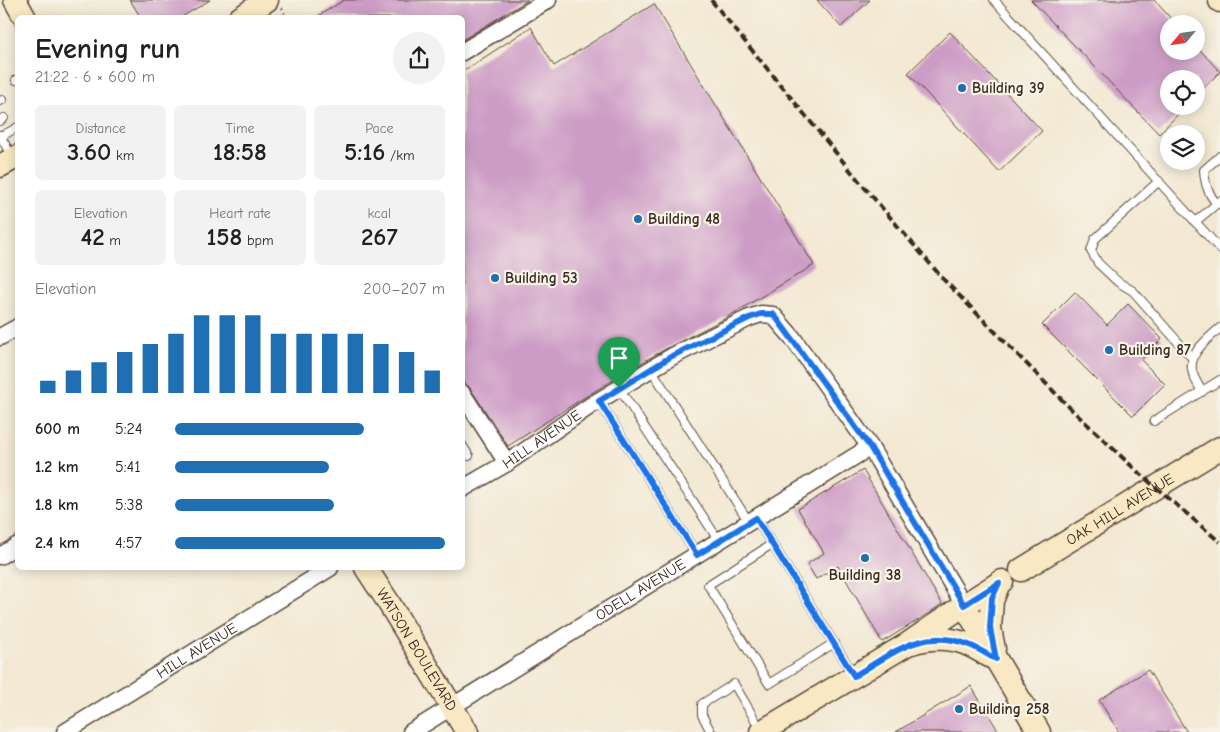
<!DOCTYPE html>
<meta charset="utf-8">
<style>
:root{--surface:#fff;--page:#f2f2f2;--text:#202124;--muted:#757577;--accent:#1f6fb2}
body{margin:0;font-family:"Comic Neue",sans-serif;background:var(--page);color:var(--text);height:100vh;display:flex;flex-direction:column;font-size:19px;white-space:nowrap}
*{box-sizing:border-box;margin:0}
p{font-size:16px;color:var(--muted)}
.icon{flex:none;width:28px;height:28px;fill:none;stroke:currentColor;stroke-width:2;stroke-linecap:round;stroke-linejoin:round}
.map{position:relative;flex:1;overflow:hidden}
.sheet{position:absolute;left:15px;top:15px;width:450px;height:555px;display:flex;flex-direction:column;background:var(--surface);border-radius:8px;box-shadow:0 2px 12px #0003}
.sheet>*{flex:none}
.needle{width:32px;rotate:241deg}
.fabs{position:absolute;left:1160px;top:15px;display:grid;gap:10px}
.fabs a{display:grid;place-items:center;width:45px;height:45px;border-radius:50%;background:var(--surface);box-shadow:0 2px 12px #0003;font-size:25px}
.pin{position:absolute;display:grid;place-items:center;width:42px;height:42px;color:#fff;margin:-51px -21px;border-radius:50% 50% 50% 0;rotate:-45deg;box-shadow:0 0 5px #0007}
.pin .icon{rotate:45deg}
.round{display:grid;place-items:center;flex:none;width:52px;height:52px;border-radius:26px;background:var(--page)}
.overview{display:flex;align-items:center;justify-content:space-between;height:85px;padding:0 20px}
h1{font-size:28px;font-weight:600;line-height:38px}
.figures{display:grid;grid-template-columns:repeat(3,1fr);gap:8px;height:85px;padding:5px 20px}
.figures div{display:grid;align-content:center;border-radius:8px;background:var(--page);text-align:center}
.figures b{font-size:25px;font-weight:600}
.figures small{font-size:14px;font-weight:400}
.figures p{font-size:14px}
.chart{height:140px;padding:10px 20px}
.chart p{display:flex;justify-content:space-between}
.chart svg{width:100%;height:90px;margin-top:5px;stroke:var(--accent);stroke-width:6}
ul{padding:0 20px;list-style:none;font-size:16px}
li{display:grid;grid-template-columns:80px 60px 1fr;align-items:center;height:38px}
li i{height:12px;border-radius:6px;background:var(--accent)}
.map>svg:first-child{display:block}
.building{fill:#cd9cc6}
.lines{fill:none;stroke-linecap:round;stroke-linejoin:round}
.lane-casing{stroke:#574639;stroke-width:10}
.street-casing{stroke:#574639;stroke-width:19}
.secondary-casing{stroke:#574639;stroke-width:25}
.path{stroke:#574639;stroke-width:2.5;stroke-dasharray:1 4;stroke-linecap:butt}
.lane{stroke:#fff;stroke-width:8}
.street{stroke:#fff;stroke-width:16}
.secondary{stroke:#f8e8c3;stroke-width:22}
.rail{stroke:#3b2a1e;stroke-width:4;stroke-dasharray:8 4;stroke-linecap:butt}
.route-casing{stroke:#fff;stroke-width:10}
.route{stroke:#1a73e8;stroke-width:6}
.poi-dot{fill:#1f6fb2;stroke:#f7f3e8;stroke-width:2}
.labels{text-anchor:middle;stroke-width:4.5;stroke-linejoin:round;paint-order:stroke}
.poi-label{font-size:15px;font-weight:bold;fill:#3b2a1e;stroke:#f7f3e8;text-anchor:start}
.street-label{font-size:15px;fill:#3b2a1e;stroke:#f7f3e8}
</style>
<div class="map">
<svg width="1220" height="732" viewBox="0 0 1220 732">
<rect width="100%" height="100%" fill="#f7f3e8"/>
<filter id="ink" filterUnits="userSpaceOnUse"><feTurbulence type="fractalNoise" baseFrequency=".02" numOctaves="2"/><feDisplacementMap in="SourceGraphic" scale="10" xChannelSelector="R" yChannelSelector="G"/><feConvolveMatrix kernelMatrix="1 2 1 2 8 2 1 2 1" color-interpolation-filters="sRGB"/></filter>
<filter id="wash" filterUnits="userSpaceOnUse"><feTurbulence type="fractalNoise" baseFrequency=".0096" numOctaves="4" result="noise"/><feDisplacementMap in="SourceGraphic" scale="20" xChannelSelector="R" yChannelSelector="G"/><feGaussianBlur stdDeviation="1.12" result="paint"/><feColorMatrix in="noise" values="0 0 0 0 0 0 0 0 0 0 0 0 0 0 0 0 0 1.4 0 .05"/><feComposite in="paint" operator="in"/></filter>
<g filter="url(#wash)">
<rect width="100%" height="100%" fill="#f3e8d2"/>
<g id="blocks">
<g class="building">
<path d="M130,0H210L180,18H141Z"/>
<path d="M344,0H528L462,40V18H315Z"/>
<path d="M817,0H870L841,27Z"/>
<path d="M1031,0H1154L1176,24H1169V51H1201L1220,72L1196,95V79H1169V106H1186L1159,134Z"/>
<path d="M654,4L814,265L726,318L669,347L646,360L585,397L508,446L470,388L462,382V72L531,27L554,66Z"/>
<path d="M950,32L1042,131L999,172L908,73Z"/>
<path d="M1075,292L1107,325L1128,304L1162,339L1141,360L1165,384L1133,416L1042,325Z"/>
<path d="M863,470L942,604L920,619L882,642L838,566L816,579L807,564L824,553L798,509Z"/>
<path d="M1148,670L1187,732H1119L1099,700Z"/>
<path d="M971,686L999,732H896Z"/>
</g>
</g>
</g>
<g filter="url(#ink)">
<use href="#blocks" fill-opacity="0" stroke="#574639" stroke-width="1"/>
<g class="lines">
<g class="lane-casing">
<g id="lane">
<path d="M994,0L1220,249"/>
<path d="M16,80L18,79"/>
<path d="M0,101L2,100"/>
<path d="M0,121L4,118"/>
<path d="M0,135L12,157"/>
<path d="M0,137L18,127"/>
<path d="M1159,181L1095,239L1091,251L1098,263L1118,282L1133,291L1193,359"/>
<path d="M1217,204C1208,194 1205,184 1204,170L1220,156"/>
<path d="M1195,222L1220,201"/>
<path d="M651,369L749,522"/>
<path d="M619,388L719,541"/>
<path d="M1202,392C1199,386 1195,380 1193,374C1186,354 1208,339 1220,328"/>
<path d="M599,401L697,555"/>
<path d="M1154,421L1220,380"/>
<path d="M462,445L469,456"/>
<path d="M756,518L853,674"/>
<path d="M772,544L708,585L769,684L834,643"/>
<path d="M711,732L702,715V704L734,684L761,730"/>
</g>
</g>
<g class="street-casing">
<g id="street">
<path d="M462,52L548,0"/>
<path d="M0,337L18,327"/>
<path d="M462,393L507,463"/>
<path id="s1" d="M462,489L507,463L590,406L651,369L673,356L749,318L761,314L773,315L792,337L870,447L964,605"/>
<path d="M0,556L18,545"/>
<path id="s2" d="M65,732L330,568"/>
<path id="s3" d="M411,732L870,447"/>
</g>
</g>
<g class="secondary-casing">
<g id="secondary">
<path d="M15,0L25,18"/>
<path d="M1220,0V1"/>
<path d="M240,18L267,0"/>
<path d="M0,166L18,156"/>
<path id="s4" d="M366,568L387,600L467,732"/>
<path id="s5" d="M1021,570L1220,448"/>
<path d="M964,605L1039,732"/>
<path d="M912,643C930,637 953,637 971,646C979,650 987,655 995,659"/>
<path d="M994,649L990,628L992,601L999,583"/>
<path d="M761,732L906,645L964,605L1002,581"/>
</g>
</g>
<path class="path" d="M282,8L287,18"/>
<use href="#lane" class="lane"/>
<use href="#street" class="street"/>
<use href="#secondary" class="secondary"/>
<path class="rail" d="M711,0L859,181L944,280L1072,410L1139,473L1220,542"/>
</g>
</g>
<g class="lines" filter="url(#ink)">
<g class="route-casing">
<path id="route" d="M761,314H773L778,320L870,447L964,605L999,583L992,598L990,628L996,659C987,655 978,648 969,645C923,626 892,654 854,676L756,518L697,555L599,401L672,356L749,318Z"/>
</g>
<use href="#route" class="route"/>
</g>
<g class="poi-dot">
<circle cx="962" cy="88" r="5"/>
<circle cx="638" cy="219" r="5"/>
<circle cx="495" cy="278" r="5"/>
<circle cx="1109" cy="350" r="5"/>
<circle cx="865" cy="558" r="5"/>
<circle cx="959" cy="709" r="5"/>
</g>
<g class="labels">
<g class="poi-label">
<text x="972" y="93">Building 39</text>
<text x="648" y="224">Building 48</text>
<text x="505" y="283">Building 53</text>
<text x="1119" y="355">Building 87</text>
<text x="865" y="580" text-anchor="middle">Building 38</text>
<text x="969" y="714">Building 258</text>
</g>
<g class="street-label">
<text dy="5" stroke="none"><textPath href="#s1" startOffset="94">HILL AVENUE</textPath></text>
<text dy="5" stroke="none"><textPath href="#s5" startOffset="116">OAK HILL AVENUE</textPath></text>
<text dy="5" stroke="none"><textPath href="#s3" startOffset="270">ODELL AVENUE</textPath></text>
<text dy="5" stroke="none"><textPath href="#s2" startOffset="155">HILL AVENUE</textPath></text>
<text dy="5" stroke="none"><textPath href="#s4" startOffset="96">WATSON BOULEVARD</textPath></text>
</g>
</g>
</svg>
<div class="fabs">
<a><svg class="needle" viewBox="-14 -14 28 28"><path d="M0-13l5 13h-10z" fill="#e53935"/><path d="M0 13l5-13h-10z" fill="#757577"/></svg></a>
<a><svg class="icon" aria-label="locate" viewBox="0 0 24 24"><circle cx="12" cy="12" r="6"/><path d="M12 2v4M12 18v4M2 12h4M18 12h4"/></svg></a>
<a><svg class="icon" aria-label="layers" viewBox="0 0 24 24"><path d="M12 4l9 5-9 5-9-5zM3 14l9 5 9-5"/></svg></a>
</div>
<div class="pin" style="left:619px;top:388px;background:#1e9e55"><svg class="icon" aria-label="arrive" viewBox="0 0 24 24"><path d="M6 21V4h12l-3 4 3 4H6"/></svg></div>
<section class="sheet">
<div class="overview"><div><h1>Evening run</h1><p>21:22 · 6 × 600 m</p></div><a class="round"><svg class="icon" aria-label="share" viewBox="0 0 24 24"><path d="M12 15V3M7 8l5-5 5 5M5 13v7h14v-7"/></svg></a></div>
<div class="figures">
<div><p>Distance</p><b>3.60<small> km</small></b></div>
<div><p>Time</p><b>18:58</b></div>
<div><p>Pace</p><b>5:16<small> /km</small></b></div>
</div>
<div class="figures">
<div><p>Elevation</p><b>42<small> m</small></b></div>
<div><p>Heart rate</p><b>158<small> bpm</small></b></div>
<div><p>kcal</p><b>267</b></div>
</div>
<div class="chart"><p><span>Elevation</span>200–207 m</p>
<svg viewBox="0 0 160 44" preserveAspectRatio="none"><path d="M5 44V38M15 44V33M25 44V29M35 44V24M45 44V20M55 44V15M65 44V6M75 44V6M85 44V6M95 44V15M105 44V15M115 44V15M125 44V15M135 44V20M145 44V24M155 44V33"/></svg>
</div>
<ul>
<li><b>600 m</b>5:24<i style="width:70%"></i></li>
<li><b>1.2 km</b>5:41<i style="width:57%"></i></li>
<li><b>1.8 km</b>5:38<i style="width:59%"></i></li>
<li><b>2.4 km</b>4:57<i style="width:100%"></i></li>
</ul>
</section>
</div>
